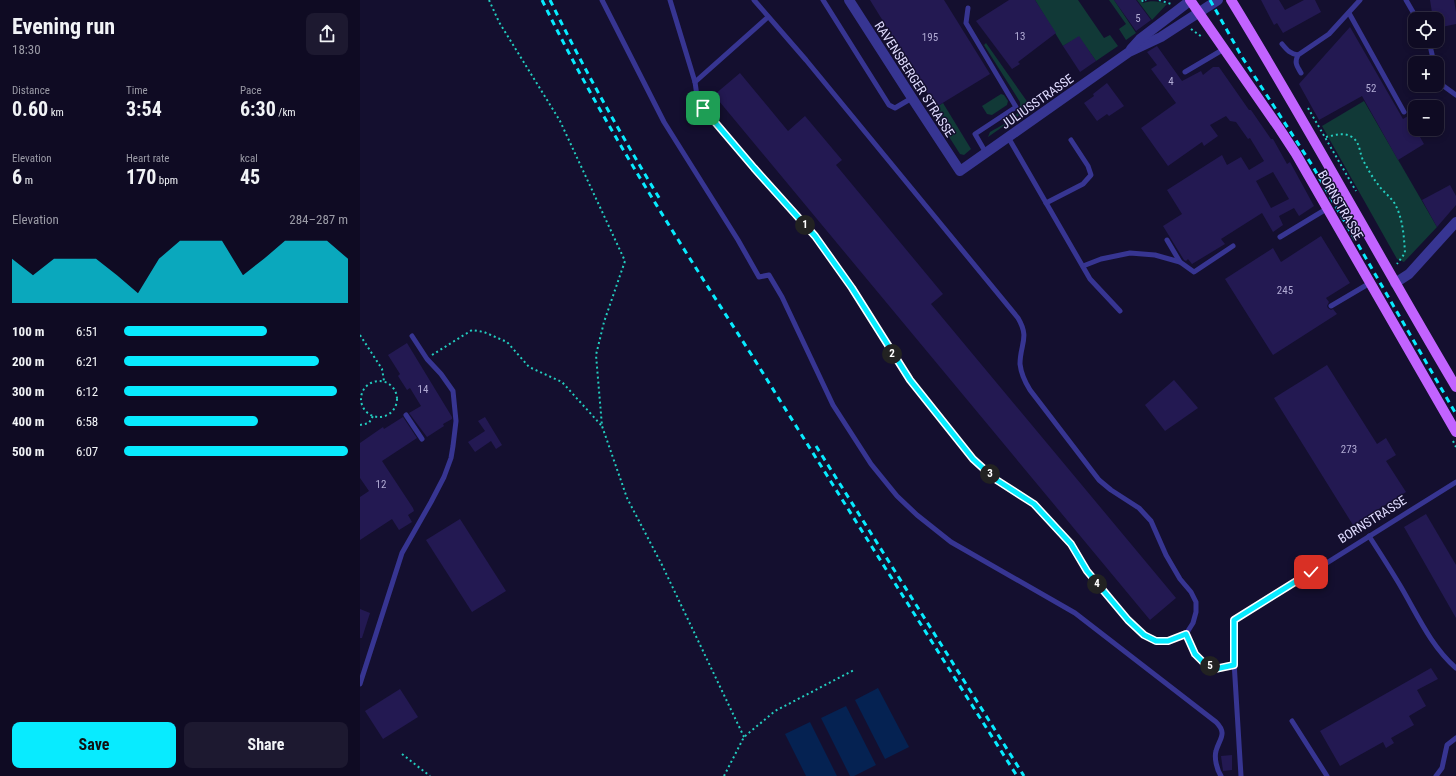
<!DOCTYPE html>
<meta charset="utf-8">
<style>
:root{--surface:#0f0b23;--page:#1d1930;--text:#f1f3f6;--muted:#9b9ba6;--line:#2f2b41;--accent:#08ebff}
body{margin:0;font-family:"Roboto Condensed",sans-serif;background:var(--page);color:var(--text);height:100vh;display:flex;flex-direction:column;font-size:15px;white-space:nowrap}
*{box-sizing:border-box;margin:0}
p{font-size:13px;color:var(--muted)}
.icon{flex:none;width:22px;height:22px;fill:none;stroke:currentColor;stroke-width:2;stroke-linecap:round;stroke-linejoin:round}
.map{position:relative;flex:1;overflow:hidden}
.side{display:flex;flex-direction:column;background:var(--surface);width:360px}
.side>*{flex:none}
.controls{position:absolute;left:1048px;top:12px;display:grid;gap:8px}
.controls a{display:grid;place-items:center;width:36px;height:36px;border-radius:8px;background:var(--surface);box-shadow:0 2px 6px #0003,0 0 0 1px var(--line);font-size:20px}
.pin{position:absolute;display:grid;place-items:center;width:34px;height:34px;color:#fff;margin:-17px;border-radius:8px;box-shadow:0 2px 6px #0006}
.km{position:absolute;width:20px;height:20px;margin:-10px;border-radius:50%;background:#222;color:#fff;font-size:11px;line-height:20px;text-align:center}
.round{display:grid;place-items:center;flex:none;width:42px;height:42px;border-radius:8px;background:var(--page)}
.head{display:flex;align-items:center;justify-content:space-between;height:68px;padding:0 12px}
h1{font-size:22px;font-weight:700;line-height:30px}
.stats{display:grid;grid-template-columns:repeat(3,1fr);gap:6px;height:68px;padding:4px 12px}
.stats div{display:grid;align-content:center}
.stats b{font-size:20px;font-weight:700}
.stats small{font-size:11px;font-weight:400}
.stats p{font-size:11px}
.chart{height:112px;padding:8px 12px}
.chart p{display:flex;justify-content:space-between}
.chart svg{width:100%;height:72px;margin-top:4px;fill:var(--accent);opacity:.7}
.action{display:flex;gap:8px;margin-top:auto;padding:8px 12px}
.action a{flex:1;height:46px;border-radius:8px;background:var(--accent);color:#111;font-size:16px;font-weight:700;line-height:46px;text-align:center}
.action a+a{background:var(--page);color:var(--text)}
ul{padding:0 12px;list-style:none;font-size:13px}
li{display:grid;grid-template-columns:64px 48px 1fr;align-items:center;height:30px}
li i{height:10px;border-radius:5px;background:var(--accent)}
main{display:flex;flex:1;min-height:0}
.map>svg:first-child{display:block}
.green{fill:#113937}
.water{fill:#052252}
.building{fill:#231952;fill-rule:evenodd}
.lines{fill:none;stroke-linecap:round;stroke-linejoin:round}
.path{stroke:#23cdbf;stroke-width:2;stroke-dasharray:2 3;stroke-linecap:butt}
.lane{stroke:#373592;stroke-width:5}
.street{stroke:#373592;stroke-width:10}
.primary{stroke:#c263ff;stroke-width:10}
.rail{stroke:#08ebff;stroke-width:3;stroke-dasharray:6 5;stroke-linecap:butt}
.route-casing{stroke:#fff;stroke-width:8}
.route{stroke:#08ebff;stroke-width:5}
.labels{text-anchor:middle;stroke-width:3;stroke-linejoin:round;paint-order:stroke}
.number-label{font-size:11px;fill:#b1abd4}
.street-label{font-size:13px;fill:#e0dcff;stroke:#140f2f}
</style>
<main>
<section class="side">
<div class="head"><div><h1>Evening run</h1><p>18:30</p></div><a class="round"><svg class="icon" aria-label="share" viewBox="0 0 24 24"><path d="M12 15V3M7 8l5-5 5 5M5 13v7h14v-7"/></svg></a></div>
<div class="stats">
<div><p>Distance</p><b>0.60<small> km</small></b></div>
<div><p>Time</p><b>3:54</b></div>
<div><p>Pace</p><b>6:30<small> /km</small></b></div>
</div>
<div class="stats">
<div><p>Elevation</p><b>6<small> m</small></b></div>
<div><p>Heart rate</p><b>170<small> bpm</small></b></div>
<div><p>kcal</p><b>45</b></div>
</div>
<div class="chart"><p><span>Elevation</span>284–287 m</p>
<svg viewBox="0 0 160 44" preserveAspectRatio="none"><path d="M0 44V17L10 27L20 17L30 17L40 17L50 27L60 38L70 17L80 6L90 6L100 6L110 27L120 17L130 6L140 6L150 6L160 17V44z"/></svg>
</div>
<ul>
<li><b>100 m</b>6:51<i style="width:64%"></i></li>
<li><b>200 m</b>6:21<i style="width:87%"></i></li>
<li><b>300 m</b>6:12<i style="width:95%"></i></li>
<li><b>400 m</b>6:58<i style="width:60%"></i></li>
<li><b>500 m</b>6:07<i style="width:100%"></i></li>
</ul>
<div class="action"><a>Save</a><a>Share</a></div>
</section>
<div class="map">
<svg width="1096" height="776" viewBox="0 0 1096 776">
<rect width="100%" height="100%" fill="#140f2f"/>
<g class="green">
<path d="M675,0H718L744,38L750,35L758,46L736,61L719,37L703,46Z"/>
<path d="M749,0H754L776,33L766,40L759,29L766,24Z"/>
<path d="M777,0H781L783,3C792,0 798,1 807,4L792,20Z"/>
<path d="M626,43L671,107L628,137L630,132C641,125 662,118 660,102L624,45Z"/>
<path d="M641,94L644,95L648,101L647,105L632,115L627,114L622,106Z"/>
<path d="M1004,101L1077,227L1044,262L1037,259L962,126Z"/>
<path d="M583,103L611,149L604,155L600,154L572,110Z"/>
</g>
<g class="water">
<path d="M518,688L549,747L525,759L495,700Z"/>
<path d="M486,706L516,765L494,776H490L461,718Z"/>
<path d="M450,722L477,776H446L425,734Z"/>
</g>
<g class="building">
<path d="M510,0H584L630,74L576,107Z"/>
<path d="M649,0H675L696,33L658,62L660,64L652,69L616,21Z"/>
<path d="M754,0H776L791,20L776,31Z"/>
<path d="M901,0H919L925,10L944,0H955L961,12L923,33L917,23L914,25Z"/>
<path d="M1070,0H1094L1096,12V24L1077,28V19H1073Z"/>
<path d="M990,27L1043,119L1048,116L1064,144L1038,160L1002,96L959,120L939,84Z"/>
<path d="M719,36L736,61L720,72L703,46Z"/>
<path d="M797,46L822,81L841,71L843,75L853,67H859L889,110H891L911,139H913L927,164L930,162L954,206L939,216L934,208L919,216L923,225L913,232L902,213L861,239L865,244L832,264L828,259L826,261L824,260L803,226L822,214L807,190L862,155L867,165L881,157L889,170L904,161L890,138L888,139L876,122L870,121L866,116L850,125L858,136L844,146L842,142L808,166L781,128L816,103L791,69L797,65L787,52ZM913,172L929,199L911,208L896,181Z"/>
<path d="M380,73L428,131L445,116L482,160L476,165L583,294L571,304L816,598L790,620L354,95Z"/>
<path d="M747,83L764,106L749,116L747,114L737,121L724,103L734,96L733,94Z"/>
<path d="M1090,185L1096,196V205L1077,227L1062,200Z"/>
<path d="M961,236L990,283L966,298L969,302L967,306L968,308L971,310L973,309L977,314L913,355L865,279L913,248L921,262Z"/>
<path d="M47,343L92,417V419L83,424L84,426L67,437L49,413L61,406L50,388L47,390L38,376L40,374L28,355Z"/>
<path d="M967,365L1017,444L1026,438L1036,455L1026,461L1046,492L993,525L914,398Z"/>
<path d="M814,380L838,408L805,431L785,405Z"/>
<path d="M43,417L57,438L22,461L53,508L54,511L48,515L52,522L39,530L32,519L0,540V497L9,491L0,478V443L23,427L24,429Z"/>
<path d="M125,417L142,445L136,449L131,441L115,452L108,442L125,431L118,421Z"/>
<path d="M1066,514L1096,565V618L1044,527Z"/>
<path d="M100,519L146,591L112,612L66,540Z"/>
<path d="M0,609L10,613L2,638H0Z"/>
<path d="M1071,668L1078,679L1057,690L1066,706L1049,716L1054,725L1031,738L1034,743L1026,748L1023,742L980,766L960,731Z"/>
<path d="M40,689L58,717L23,739L5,711Z"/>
<path d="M872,755V770L863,771L861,756Z"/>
</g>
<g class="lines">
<g class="path">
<path d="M129,0L139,22L200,121L265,261L244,322L236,355L242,426L267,498L302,565L384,737"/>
<path d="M782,0L783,2L786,0"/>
<path d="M799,0L811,4"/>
<path d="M831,29L842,37"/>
<path d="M948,108L996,191"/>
<path d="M966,137C975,135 984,132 992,137C1001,143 999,154 1004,162C1008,169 1012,177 1017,183C1022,191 1030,196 1035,204C1043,219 1044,237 1045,253L1037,264"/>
<path d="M0,335L22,369L24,381"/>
<path d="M72,355L112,330L124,332L147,342L169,367L202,382L241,425"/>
<circle cx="19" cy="399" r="18"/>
<path d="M0,425L9,423L13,416"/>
<path d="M1093,441L1096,447"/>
<path d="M42,754L70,776"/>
<path d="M364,776L384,737L415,711L494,670"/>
</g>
<g class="lane">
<path d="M242,0L304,122L378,240L399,277L409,275L422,297L473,405L511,464L537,496L557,515L591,542L715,613L856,722C868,734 859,739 856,751C854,758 857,770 861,776"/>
<path d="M310,0L335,82L337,96L343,108L394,168L455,236L492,288L549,380L613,459L635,479L674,504L711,544L727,571L768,620L784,635L796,641H808L826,634"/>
<path d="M394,0L446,60L658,318C670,338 660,344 660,364C661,373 665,382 670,390L739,480L751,490L779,508L791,521L806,555L820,579L831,592L836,602V612L833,623L826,634L835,654L844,663L855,669L874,665"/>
<path d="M463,0L529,105L535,108L552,98"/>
<path d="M1046,0L1057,19"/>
<path d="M608,8L606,23L656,107L615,134L626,153"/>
<path d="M989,13L1044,112"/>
<path d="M1069,41L1074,63"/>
<path d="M922,44C927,50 930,54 938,55L969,34L1000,0"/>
<path d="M938,55C934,63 937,66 941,73"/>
<path d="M825,72L864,49"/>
<path d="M1077,79L1078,82L1096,95"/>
<path d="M335,82L408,17"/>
<path d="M648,137L730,279L760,311"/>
<path d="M686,203L723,184L731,175L728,166L711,140"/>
<path d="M920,237L968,208"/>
<path d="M807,240L820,262"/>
<path d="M723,266L741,259L770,253L795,255L820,262L834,272L873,246"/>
<path d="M971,306L1010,283"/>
<path d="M46,415L62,439"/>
<path d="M1009,536C1020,553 1031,570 1041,587C1058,616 1071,646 1096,668"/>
<path d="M0,684L42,553L71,502L84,477L91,458L93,446L96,421L93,391L81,374L67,359L52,336"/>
<path d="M932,721L967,776"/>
<path d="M881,776L873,645L874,621L1096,482"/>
<path d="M1076,776L1082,768L1087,745L1096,738"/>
</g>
<g class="street">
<path d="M489,0L552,98L600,171L769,52L801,37L858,0"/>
<path d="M771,49L780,39L831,0"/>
<path d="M1035,283L1049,274L1096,222"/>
</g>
<g class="primary">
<path d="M830,0L919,128L936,154L1096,432"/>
<path d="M871,0C949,127 1020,259 1096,387"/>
</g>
<g class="rail">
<path d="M182,0C242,123 317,239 391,354C479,495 568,636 657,776"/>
<path d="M190,0C224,69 261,135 301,201"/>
<path d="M850,0L882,57L952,165L1096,414"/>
<path d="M456,446L664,776"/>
</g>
</g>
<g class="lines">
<g class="route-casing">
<path id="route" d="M343,108L394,168L455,236L492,288L550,380L613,459L635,479L674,504L711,544L727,571L768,620L784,635L796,641H808L826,634L835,654L844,663L855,669L874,665V620L951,572"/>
</g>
<use href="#route" class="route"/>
</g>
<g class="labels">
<g class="number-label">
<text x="778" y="22">5</text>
<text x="660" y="40">13</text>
<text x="570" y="41">195</text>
<text x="811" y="85">4</text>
<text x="1011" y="92">52</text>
<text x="925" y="294">245</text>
<text x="63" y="393">14</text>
<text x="989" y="453">273</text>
<text x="21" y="488">12</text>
</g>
<g class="street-label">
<text transform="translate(555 79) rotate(57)" y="5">RAVENSBERGER STRASSE</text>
<text transform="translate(677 101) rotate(-35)" y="5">JULIUSSTRASSE</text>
<text transform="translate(981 205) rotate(60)" y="5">BORNSTRASSE</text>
<text transform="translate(1012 519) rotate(-32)" y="5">BORNSTRASSE</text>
</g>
</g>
</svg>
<div class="controls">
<a><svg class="icon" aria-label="locate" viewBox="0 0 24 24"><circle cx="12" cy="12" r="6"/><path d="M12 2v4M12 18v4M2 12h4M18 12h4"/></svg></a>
<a>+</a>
<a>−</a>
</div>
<div class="pin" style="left:343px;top:108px;background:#1e9e55"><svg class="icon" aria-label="arrive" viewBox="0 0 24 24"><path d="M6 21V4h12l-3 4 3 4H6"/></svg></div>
<div class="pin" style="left:951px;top:572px;background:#d93025"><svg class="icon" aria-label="check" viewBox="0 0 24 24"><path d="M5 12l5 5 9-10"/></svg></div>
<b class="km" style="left:445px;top:225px">1</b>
<b class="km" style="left:532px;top:354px">2</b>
<b class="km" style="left:630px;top:474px">3</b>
<b class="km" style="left:737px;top:584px">4</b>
<b class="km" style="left:850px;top:666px">5</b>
</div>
</main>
